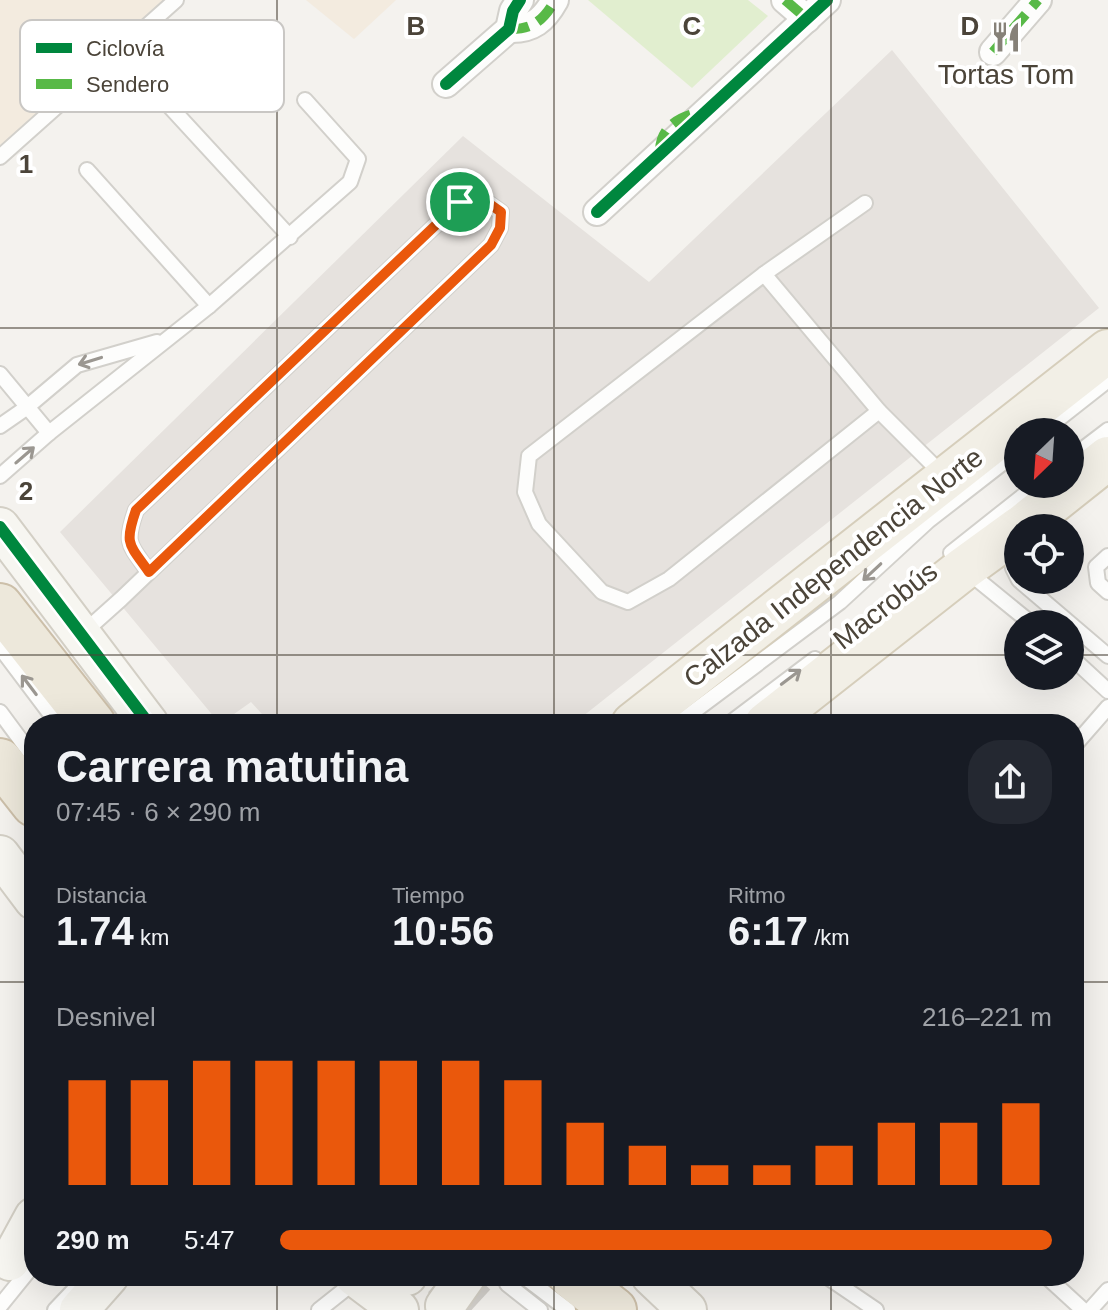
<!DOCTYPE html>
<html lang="es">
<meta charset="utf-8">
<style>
:root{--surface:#171b24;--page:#242831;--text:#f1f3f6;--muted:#9ea1a6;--accent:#ea580c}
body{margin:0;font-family:Arial,sans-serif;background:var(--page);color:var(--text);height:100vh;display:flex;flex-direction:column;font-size:30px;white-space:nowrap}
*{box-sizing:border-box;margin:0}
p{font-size:26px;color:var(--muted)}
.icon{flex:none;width:44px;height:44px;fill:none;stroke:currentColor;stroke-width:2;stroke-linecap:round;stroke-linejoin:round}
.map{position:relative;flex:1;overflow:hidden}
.panel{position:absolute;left:24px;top:714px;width:1060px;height:572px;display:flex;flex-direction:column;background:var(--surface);border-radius:32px;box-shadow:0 8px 32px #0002}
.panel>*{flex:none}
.needle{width:52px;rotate:205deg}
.fabs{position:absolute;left:1004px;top:418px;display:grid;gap:16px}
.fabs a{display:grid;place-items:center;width:80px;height:80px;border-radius:50%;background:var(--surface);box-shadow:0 8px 32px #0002;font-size:40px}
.pin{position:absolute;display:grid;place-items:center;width:68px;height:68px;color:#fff;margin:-34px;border:4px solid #fff;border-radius:50%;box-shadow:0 2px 8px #0007}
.round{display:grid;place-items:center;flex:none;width:84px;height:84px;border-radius:32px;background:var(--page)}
.head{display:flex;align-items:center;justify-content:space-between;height:136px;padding:0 32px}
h1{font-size:44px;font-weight:800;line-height:60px}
.figures{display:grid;grid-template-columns:repeat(3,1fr);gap:12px;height:136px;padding:8px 32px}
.figures div{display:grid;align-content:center}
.figures b{font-size:40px;font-weight:800}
.figures small{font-size:22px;font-weight:400}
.figures p{font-size:22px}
.chart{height:224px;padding:16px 32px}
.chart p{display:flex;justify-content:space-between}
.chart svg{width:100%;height:144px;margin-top:8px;stroke:var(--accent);stroke-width:6}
ul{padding:0 32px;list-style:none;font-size:26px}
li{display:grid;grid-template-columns:128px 96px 1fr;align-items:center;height:60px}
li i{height:20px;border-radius:10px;background:var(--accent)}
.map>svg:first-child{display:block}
.commercial{fill:#f3ebdf}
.industrial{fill:#e6e2de}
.green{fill:#e1eecf}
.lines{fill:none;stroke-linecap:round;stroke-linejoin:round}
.highway-tunnel{stroke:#d2cfca;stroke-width:44;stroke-dasharray:44 22;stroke-linecap:butt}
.lane-casing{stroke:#d2d0cb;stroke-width:18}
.street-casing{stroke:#d2d0cb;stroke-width:30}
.secondary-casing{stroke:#d3cfc5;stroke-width:42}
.primary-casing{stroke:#d6cebb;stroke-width:46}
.highway-casing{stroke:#ccbfa9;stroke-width:48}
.lane{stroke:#fdfdfc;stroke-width:14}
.street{stroke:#fdfdfc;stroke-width:26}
.secondary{stroke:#f7f6f1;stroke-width:38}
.primary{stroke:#f2efe6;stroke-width:42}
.highway{stroke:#ede8db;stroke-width:44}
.quiet{stroke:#58b947;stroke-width:10;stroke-dasharray:20 10;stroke-linecap:butt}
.cycleway-casing{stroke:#fff;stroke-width:17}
.cycleway{stroke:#00873e;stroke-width:12}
.oneway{stroke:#9b9791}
.route-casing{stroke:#fff;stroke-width:16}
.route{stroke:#ea580c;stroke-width:10}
.grid{fill:none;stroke:#4b4439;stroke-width:2;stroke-opacity:0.55}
.labels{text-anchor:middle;stroke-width:8;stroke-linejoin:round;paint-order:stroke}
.poi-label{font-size:28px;fill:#4b4439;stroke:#fff}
.street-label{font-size:28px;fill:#4b4439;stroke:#fff}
.key{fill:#fff;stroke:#c9c7c4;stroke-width:2}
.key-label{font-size:22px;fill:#4b4439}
.grid-label{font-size:26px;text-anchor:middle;font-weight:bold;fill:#4b4439;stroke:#fff;stroke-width:8;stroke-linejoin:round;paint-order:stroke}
</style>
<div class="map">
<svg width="1108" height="1310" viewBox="0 0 1108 1310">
<rect width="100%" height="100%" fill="#f4f2ee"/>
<g class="commercial">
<path d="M0,0H168L0,160Z"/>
<path d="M306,0H396L354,39Z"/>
</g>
<path class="industrial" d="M892,50L1099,308L573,724H271L251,702L220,724L60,532L463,136L649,282Z"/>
<path class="green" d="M588,0H748L768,16L692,88Z"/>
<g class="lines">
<path class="highway-tunnel" d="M443,1276L480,1310"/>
<g class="lane-casing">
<g id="lane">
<path d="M161,97L290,237"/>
<path d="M0,157L176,0"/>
<path d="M87,170L209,306"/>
<path d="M865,203L764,274L529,456L525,492L539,524L602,592L628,602L669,579L879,411"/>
<path d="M764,274L879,411L943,475"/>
<path d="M0,374L49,433"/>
<path d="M0,426L26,408L77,365L157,342"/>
<path d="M1042,432L1108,380"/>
<path d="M1070,459L1108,430"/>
<path d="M0,476L49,433L209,306L350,182L358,159L305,100"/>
<path d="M1009,544L1013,568L1018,578"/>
<path d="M951,553L1038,484"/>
<path d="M1108,556L1096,567L1098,583L1108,592"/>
<path d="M967,571L1032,624"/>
<path d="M1019,580L1108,656"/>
<path d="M83,633L121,599L491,245L500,228L501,212L484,200L460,202L136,510C124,544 129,544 149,572"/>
<path d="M0,647L58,724"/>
<path d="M1070,656L1108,691"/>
<path d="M0,712L34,758"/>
<path d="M677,724L840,602L928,521L1018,451"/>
<path d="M729,724L815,659"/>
<path d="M1074,746L1108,707"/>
<path d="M523,1276L568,1310"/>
<path d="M826,1276L876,1310"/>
<path d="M1046,1276L1083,1310"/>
<path d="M507,1284L540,1310"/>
<path d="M0,1306L34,1264"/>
<path d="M55,1310L74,1290"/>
<path d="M319,1310L358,1279"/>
<path d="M1090,1310L1108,1290"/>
</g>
</g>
<g class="street-casing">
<g id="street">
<path d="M785,0L807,19"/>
<path d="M509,29C532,30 544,20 555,0"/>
<path d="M993,52L1038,0"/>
<path d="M446,84L509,29L513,11L520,0"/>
<path d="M597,212L827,0"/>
</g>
</g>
<g class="secondary-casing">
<g id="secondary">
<path d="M0,527L149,724"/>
<path d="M0,855L34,900"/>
<path d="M10,1261L34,1217"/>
<path d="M354,1276L399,1310"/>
<path d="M372,1276H407"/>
<path d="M651,1276L687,1310"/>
<path d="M79,1310L109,1276"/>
<path d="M446,1310L445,1306L466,1276"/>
</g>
</g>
<g class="primary-casing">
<g id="primary">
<path d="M1020,528L1108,458"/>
<path d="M633,724L1108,351"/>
<path d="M766,724L963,569L1018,529"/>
</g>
</g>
<g class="highway-casing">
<g id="highway">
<path d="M0,606L93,724"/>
<path d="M0,761L34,804"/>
<path d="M571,1276L614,1310"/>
</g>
</g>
<use href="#lane" class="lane"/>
<use href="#street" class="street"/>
<use href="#secondary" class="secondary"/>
<use href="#primary" class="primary"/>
<use href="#highway" class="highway"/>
<g class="quiet">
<path d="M785,0L807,19"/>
<path d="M509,29C532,30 544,20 555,0"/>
<path d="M993,52L1038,0"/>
<path d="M660,150C661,126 681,115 703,112"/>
</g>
<g class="cycleway-casing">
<g id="cycleway">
<path d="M446,84L509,29L513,11L520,0"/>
<path d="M597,212L827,0"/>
<path d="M0,527L149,724"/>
</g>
</g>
<use href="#cycleway" class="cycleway"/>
</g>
<defs><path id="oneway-shaft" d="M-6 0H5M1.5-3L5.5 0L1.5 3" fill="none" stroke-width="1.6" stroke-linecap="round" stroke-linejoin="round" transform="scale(2)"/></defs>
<g class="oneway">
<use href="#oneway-shaft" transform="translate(90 361) rotate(163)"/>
<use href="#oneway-shaft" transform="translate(25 455) rotate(-41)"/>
<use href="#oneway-shaft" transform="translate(872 572) rotate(137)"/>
<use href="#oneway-shaft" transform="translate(791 677) rotate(-37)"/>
<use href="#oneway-shaft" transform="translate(29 685) rotate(-127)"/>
</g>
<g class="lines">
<g class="route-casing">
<path id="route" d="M484,200L501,212L500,228L491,245L149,572C129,544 124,544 136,510L460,202Z"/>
</g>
<use href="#route" class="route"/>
</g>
<path class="grid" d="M277,0V724M554,0V724M831,0V724M0,328H1108M0,655H1018M1070,655H1108M0,982H34M1074,982H1108M277,1276V1310M554,1276V1310M831,1276V1310"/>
<defs>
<g id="restaurant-bare" transform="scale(2.4)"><path d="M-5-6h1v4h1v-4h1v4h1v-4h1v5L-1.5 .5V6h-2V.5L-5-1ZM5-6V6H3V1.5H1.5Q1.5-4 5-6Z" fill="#868178" stroke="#fff" stroke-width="2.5" paint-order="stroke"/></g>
</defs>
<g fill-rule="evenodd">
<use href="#restaurant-bare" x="1006" y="37"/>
</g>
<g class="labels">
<g class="poi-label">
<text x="1006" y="84">Tortas Tom</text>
</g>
<g class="street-label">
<text transform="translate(833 567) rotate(-38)" y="10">Calzada Independencia Norte</text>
<text transform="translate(885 605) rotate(-38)" y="10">Macrobús</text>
</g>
</g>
<rect x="20" y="20" width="264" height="92" rx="12" class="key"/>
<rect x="36" y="43" width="36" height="10" fill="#00873e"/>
<rect x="36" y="79" width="36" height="10" fill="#58b947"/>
<g class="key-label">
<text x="86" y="56">Ciclovía</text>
<text x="86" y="92">Sendero</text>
</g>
<g class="grid-label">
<text x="416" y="35">B</text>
<text x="692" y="35">C</text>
<text x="970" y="35">D</text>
<text x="26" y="173">1</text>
<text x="26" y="500">2</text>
</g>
</svg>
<div class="fabs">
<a><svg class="needle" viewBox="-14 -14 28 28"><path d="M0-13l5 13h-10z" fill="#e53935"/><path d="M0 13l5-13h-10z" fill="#9ea1a6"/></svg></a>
<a><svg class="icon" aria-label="locate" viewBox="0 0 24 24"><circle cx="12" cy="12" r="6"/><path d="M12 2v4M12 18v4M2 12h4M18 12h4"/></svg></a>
<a><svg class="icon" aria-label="layers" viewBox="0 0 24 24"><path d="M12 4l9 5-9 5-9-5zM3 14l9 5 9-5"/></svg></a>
</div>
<div class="pin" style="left:460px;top:202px;background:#1e9e55"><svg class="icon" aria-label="arrive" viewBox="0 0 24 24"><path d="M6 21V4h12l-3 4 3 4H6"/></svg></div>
<section class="panel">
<div class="head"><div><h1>Carrera matutina</h1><p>07:45 · 6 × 290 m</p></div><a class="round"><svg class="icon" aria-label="share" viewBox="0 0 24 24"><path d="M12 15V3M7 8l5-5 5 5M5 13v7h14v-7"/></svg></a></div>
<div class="figures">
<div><p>Distancia</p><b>1.74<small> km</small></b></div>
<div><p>Tiempo</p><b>10:56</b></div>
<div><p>Ritmo</p><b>6:17<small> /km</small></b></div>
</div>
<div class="chart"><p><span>Desnivel</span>216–221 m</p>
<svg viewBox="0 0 160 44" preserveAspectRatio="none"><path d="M5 44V12M15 44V12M25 44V6M35 44V6M45 44V6M55 44V6M65 44V6M75 44V12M85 44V25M95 44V32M105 44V38M115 44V38M125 44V32M135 44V25M145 44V25M155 44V19"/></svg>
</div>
<ul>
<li><b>290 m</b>5:47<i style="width:100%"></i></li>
</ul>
</section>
</div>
